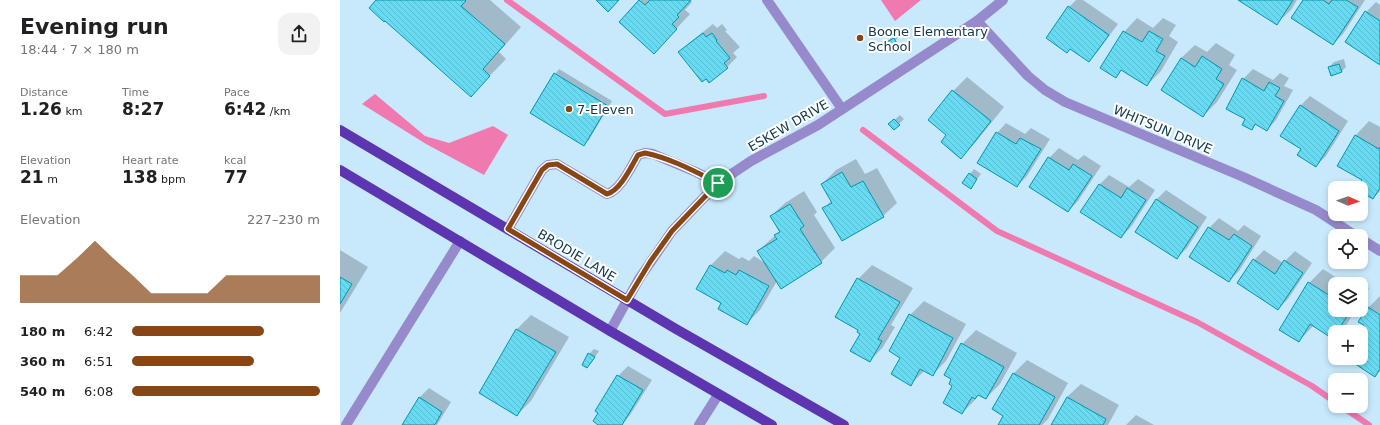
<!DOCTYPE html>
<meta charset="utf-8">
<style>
:root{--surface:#fff;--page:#f2f2f2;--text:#202124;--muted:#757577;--accent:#884614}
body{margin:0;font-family:"DejaVu Sans",sans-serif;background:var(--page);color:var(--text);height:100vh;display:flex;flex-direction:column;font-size:15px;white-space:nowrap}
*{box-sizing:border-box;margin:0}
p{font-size:13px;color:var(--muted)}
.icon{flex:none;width:22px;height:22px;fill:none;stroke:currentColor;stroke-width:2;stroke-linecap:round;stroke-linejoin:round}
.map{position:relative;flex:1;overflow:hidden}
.panel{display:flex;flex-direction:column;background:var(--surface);width:340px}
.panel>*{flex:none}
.needle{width:26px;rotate:92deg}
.fabs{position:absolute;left:988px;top:181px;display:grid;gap:8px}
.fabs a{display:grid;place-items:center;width:40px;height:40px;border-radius:8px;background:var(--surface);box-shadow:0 2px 6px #0003;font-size:20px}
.pin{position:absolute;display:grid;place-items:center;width:34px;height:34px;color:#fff;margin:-17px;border:2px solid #fff;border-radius:50%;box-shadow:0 1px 4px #0007}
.round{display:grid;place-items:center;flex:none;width:42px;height:42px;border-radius:12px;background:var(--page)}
.headline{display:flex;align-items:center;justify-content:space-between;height:68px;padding:0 20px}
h1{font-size:22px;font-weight:800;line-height:30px}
.stats{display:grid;grid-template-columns:repeat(3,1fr);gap:6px;height:68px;padding:4px 20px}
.stats div{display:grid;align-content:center}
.stats b{font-size:17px;font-weight:800}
.stats small{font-size:11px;font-weight:400}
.stats p{font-size:11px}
.chart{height:112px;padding:8px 20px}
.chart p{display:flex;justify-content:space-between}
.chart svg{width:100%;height:72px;margin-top:4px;fill:var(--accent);opacity:.7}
ul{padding:0 20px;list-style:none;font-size:13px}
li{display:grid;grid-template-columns:64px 48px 1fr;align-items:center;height:30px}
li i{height:10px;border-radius:5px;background:var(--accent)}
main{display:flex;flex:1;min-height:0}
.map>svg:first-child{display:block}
.water{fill:#f07ab0}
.shadow{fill:#0003}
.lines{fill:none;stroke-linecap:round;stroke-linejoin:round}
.stream{stroke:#f07ab0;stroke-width:6}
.building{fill:url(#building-back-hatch);stroke:#0096ac}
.minor{stroke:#978acc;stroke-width:10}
.major{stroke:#5e35b0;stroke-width:10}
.route-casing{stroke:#fff;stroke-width:8}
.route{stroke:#884614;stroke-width:5}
.poi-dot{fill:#884614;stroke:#fff;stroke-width:1.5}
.labels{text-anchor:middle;stroke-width:4;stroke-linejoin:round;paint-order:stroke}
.poi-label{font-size:13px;fill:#11384b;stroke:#fff;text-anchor:start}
.street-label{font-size:13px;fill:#11384b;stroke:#fff}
</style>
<main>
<section class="panel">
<div class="headline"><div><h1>Evening run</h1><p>18:44 · 7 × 180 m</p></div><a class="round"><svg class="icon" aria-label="share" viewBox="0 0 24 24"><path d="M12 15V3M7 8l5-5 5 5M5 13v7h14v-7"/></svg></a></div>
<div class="stats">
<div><p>Distance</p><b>1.26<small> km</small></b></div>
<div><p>Time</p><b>8:27</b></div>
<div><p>Pace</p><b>6:42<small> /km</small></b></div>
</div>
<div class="stats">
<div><p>Elevation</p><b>21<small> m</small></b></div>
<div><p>Heart rate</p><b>138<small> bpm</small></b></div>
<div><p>kcal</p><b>77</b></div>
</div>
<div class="chart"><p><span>Elevation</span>227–230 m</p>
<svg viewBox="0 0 160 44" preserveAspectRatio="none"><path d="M0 44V27L10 27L20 27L30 17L40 6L50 17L60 27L70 38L80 38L90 38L100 38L110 27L120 27L130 27L140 27L150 27L160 27V44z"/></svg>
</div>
<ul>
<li><b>180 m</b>6:42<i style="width:70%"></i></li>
<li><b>360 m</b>6:51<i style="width:65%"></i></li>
<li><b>540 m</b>6:08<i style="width:100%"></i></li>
</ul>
</section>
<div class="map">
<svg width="1040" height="425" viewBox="0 0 1040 425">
<defs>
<pattern id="building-back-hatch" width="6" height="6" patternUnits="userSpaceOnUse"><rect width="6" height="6" fill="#68daf2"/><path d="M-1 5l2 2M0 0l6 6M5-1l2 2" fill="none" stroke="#59bcd1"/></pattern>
</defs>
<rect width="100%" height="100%" fill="#c8e9fc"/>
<g class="water">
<path d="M541,0H581L555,21Z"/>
<path d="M35,94L85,136L109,143L153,126L168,135L144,175L86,144L22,104Z"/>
</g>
<g class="shadow">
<path d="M38,0H150L181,27L159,52L166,59L131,95Z"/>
<path d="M301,0H350L352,2L345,10L350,14L327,39L281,22Z"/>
<path d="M736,0H743L778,24L758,51L749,61L730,48L707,38L729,7Z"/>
<path d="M900,0H957L951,10L937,23Z"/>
<path d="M964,0H1025L1003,34L993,44Z"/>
<path d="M1036,2L1040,5V63L1026,12Z"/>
<path d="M797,18L813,28L823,18L836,25L829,36L838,42L821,71L807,85L782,70L776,76L784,32Z"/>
<path d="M373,24L377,28L382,24L387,30L385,31L400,47L393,53L397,57L387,67L339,52L349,43Z"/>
<path d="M559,34L560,36L555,41L546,47L545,44L550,39Z"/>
<path d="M876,43L895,55L889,65L897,70L877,102L863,116L841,58L855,45L867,52Z"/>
<path d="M1004,59L1006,67L1001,72L989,67L994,62Z"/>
<path d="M219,69L272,101L249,140L244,144L215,74Z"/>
<path d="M913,69L933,80L940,73L949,78L944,86L953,90L936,120L927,130L916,124L912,129L907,119L903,79Z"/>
<path d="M627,77L664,107L635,143L621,157L608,135L589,120L613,91Z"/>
<path d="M970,96L1008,121L986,156L976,166L963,149L960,106Z"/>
<path d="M560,115L564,119L554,129L550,124Z"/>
<path d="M1029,121L1040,127V191L1033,198L1021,191V188H1019L1023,180L998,166L1016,135Z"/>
<path d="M666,123L685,134L691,128L710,139L687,176L677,186L657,133Z"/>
<path d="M719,148L738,160L744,155L761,166L738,201L728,211L691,187L709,158Z"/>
<path d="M516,159L525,174L537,168L557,203L543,216L484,208L492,200L482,184L496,170Z"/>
<path d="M634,169L641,174L631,187L630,174Z"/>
<path d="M769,175L789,187L798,179L815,190L791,227L781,237L759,185Z"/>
<path d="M826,190L867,217L847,248L837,258L816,200Z"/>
<path d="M464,191L477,212L474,215L495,248L481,262L437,281L420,310L406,324L382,303L358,289L371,265L385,251L399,259L402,257L409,261L414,256L425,263L418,251L440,231L431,216L445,203Z"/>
<path d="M879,218L898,231L904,225L921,236L899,271L889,281L851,256L869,228Z"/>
<path d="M0,250L28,267L0,313Z"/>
<path d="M924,250L943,263L955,251L972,263L948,299L938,309L914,260Z"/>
<path d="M532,265L573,288L551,325L555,327L543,347L530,361L519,329L518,279Z"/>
<path d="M983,269L1005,283L1011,277L1029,288L1021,300V284H995V310H1015L1007,324L998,332H995V335L993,337L974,325L959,341L969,283Z"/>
<path d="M1040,296V371L1035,376L1007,358H1021L1028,308Z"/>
<path d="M584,301L626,324L606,361L593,374L585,370L571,384L562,357L570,315Z"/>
<path d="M191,315L229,337L191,401L177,415L140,393L177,329Z"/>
<path d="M636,330L677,353L660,384L646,398L639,394L636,399L622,413L612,379L622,344Z"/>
<path d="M254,349L259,351L252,362L247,367L243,364L249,354Z"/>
<path d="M687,360L728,383L708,419L702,425H659L665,416L673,374Z"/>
<path d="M288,366L312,380L290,415L282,425H260L278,376Z"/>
<path d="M741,384L779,405L768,425H712L727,397Z"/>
<path d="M89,388L111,402L97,425H63L79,398Z"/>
<path d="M796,415L814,425H786Z"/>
</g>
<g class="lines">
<g class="stream">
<path d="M167,0L325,114L424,96"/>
<path d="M523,130L657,231L857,322L972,386L995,402"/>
<path d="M1001,406L1029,425"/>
</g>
</g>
<g class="building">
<path d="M36,0H125L126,1L121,6L165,44L143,69L150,76L131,97L45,21L44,22L29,8Z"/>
<path d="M256,0H279L268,12Z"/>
<path d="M299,0L305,5L310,0H351L337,15L339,17L332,24L337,29L314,54L279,22Z"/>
<path d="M898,0H953L937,25Z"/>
<path d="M963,0H983L989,4L992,0H1006L1018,7L993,45L951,18Z"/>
<path d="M728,6L769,35L749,62L730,49L727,53L706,38Z"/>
<path d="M1025,11L1040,21V65L1005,42Z"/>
<path d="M783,31L802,42L809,31L823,39L816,51L825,56L807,86L781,70L776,78L760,68Z"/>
<path d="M363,33L366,37L372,33L377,40L376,41L390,58L384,63L388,68L369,83L366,79L362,82L338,52Z"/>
<path d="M554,38L556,42L546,48L543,44Z"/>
<path d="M862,56L882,69L876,79L884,84L863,117L821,90L841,58L855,67Z"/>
<path d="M999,64L1002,72L991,76L988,67Z"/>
<path d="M214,73L268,106L244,146L190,113Z"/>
<path d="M902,78L924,91L929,82L940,88L935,96L944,101L927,131L915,124L912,130L902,125L905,119L886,109Z"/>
<path d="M612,90L651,121L621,159L601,142L606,135L588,120Z"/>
<path d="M960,105L999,131L976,167L957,155L961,149L940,136Z"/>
<path d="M554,119L560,125L554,130L548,124Z"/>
<path d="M656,132L676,144L680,138L701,149L677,187L637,163Z"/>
<path d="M1015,135L1039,149L1040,147V188L1033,199L1021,192V188H1017L1022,180L997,166Z"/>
<path d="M708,157L729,170L733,164L752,176L728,212L689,187Z"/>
<path d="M502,172L511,187L523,181L544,217L502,241L482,208L492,203L481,184Z"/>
<path d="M629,173L637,179L631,189L622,183Z"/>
<path d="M759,184L781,198L787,188L806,200L781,238L740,212Z"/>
<path d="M816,199L858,227L837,259L795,232Z"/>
<path d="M450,204L464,226L460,229L482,263L441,289L417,251L437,239L434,235L440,232L430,216Z"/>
<path d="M868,227L889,240L894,234L912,246L889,282L849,257Z"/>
<path d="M913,259L935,274L944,260L963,273L938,310L897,283Z"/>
<path d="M370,265L385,273L387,270L396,275L399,270L429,286L407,325L378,309L381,303L356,289Z"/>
<path d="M0,277L12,284L0,304Z"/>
<path d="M517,278L560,302L538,339L542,341L530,362L510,351L520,334L517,332L518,330L495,317Z"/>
<path d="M968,282L992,297L995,293V310H1011L997,332H995L993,339L970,324L959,342L939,330Z"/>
<path d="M1028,307L1040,315V369L1035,377L1006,358H1021L1020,332L1024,325L1018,322Z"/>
<path d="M569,314L613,338L593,376L580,369L571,386L551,374L560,358L549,351Z"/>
<path d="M176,329L216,352L177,416L139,393Z"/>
<path d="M621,343L664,367L646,399L638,395L635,399L632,397L622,414L603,403L612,386L609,384L611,379L604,375Z"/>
<path d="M248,353L255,357L247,368L242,365Z"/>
<path d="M673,373L715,397L699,425H658L663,416L652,409Z"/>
<path d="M277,375L303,390L282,425H258L253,421L258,413L255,411Z"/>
<path d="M79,397L102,412L96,423L94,425H62Z"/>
<path d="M727,397L766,419L763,425H711Z"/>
</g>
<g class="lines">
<g class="minor">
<path d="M427,0L502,109"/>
<path d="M637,21L688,76L705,90L725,102L901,176L976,210L1016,236"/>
<path d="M168,229L202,170L208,165L217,164L267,194C280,191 291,167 298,155L305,153L313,154L356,172L378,183"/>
<path d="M1021,239L1040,251"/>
<path d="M270,331L299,279L332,231L378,183L411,161L478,125L637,21L663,0"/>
<path d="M6,425L120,241"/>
<path d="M359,425L378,395"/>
</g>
<g class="major">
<path d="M0,130L336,329L504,425"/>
<path d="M0,170L270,331L432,425"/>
</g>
</g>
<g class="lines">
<g class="route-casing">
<path id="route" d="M305,153C330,158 356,172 378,183L332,231L310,262L287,300L168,229L202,170L208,165L217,164L267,194C280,191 291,167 298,155Z"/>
</g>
<use href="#route" class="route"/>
</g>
<g class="poi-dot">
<circle cx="520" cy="38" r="4"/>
<circle cx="229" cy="109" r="4"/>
</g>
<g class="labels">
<g class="poi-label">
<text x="528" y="36">Boone Elementary<tspan x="528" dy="15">School</tspan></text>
<text x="237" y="114">7-Eleven</text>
</g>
<g class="street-label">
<text transform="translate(448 125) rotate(-30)" y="5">ESKEW DRIVE</text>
<text transform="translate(823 129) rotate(23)" y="5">WHITSUN DRIVE</text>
<text transform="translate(237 255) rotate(31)" y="5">BRODIE LANE</text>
</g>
</g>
</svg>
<div class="fabs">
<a><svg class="needle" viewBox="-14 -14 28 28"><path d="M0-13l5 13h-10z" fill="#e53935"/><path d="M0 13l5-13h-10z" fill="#757577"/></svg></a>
<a><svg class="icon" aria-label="locate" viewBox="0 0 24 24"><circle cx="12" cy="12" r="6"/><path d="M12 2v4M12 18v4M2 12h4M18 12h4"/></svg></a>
<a><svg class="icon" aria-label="layers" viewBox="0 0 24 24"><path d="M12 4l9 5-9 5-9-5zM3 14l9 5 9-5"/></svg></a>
<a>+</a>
<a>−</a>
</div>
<div class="pin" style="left:378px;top:183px;background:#1e9e55"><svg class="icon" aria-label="arrive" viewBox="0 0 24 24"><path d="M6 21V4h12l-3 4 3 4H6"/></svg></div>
</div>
</main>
